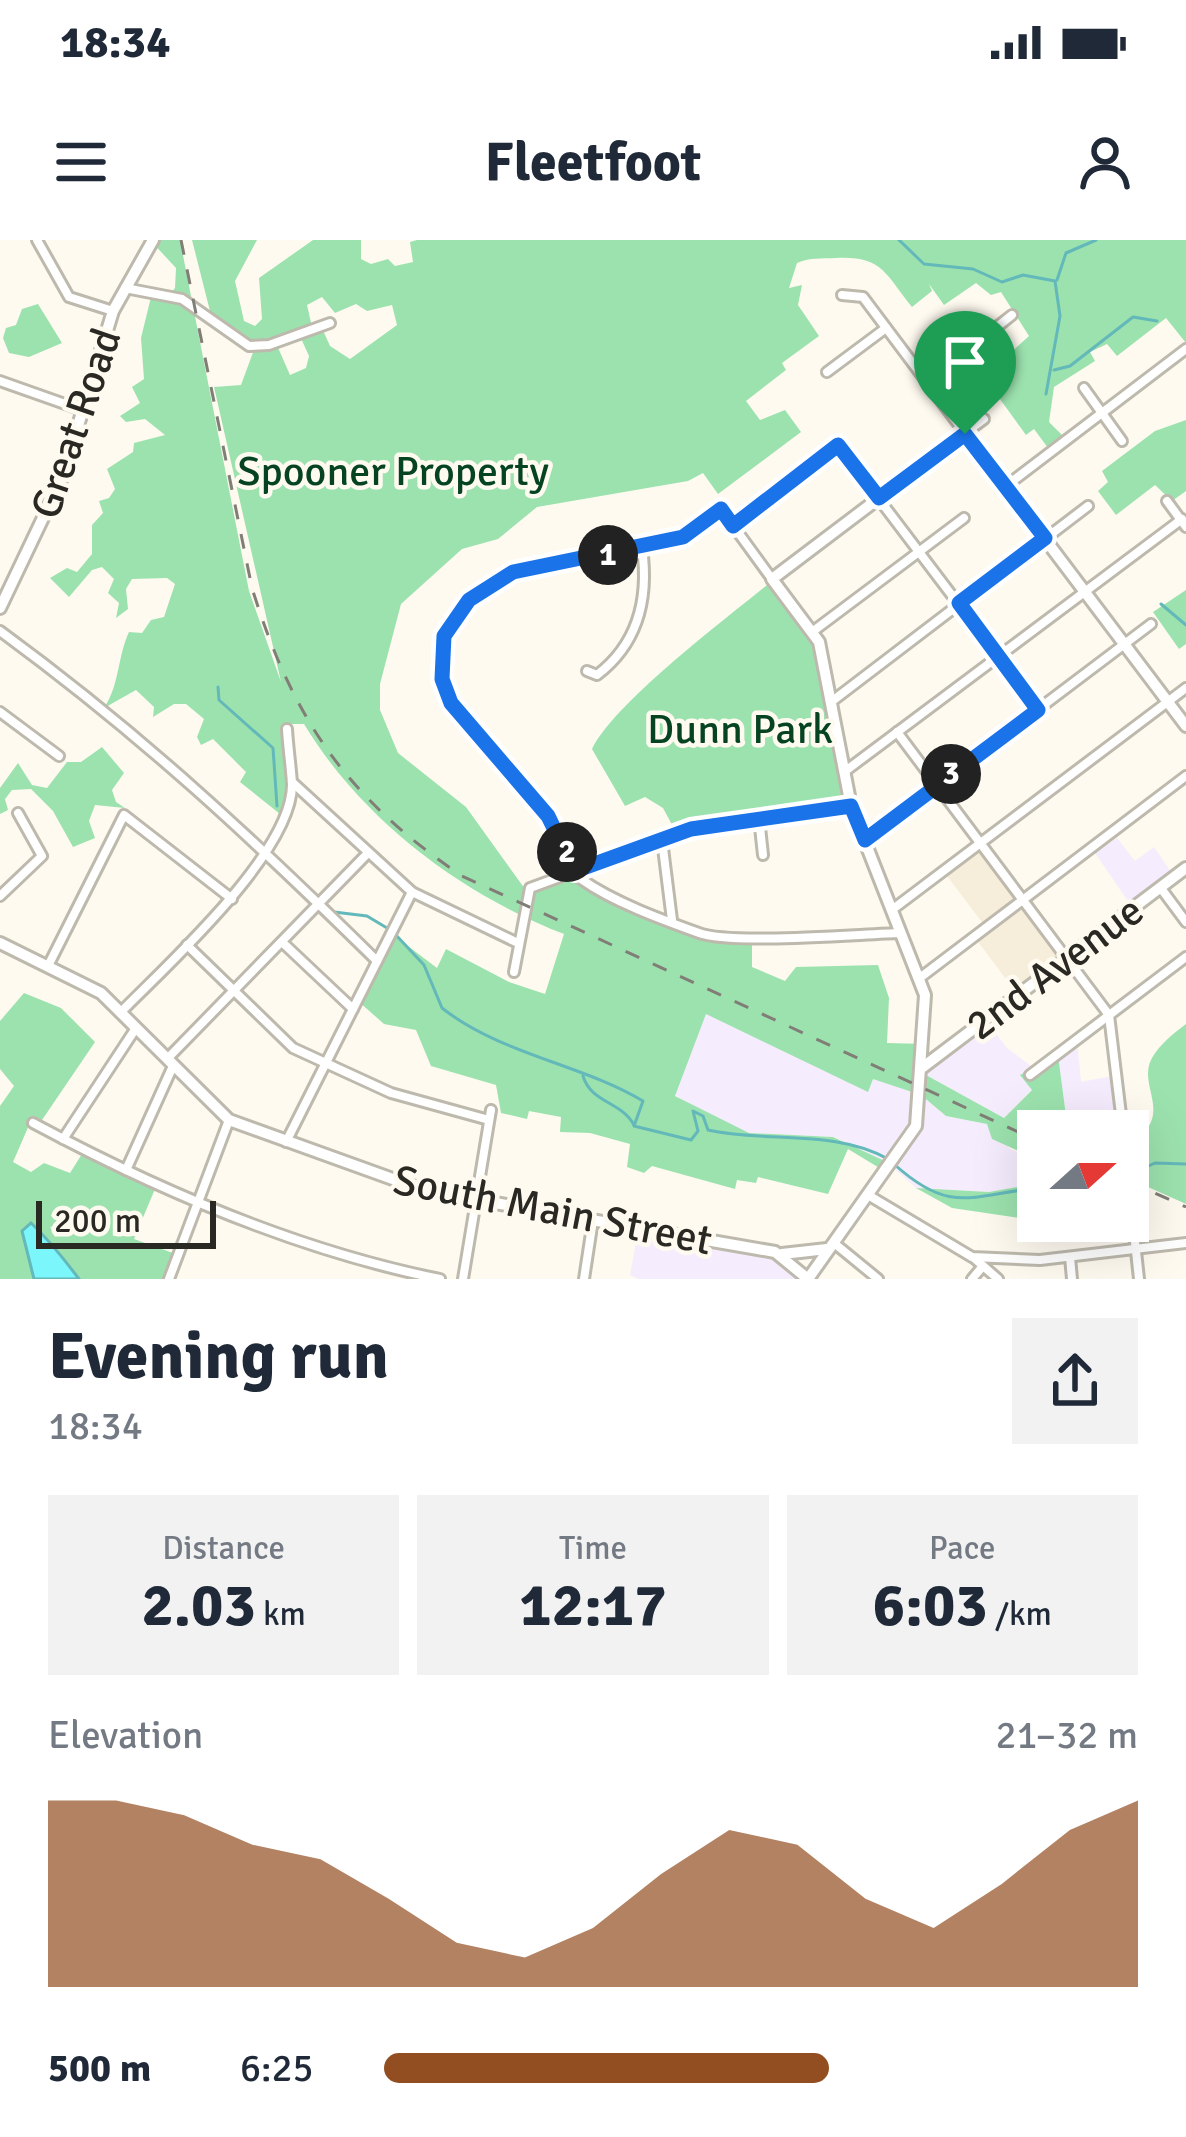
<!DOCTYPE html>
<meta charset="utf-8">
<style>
:root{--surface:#fff;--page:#f2f2f3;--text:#1f2937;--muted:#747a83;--accent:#924e21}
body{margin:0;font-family:Signika,sans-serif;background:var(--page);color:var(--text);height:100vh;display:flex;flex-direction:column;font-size:45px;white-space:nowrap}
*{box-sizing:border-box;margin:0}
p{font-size:39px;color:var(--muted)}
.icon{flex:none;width:66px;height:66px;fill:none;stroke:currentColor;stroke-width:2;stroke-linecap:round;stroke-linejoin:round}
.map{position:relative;height:1039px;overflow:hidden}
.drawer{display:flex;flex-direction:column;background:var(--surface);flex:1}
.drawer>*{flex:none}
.needle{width:78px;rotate:69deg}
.tools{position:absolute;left:1017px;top:870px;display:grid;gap:24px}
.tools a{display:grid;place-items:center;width:132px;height:132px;border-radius:0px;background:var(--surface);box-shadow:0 12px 48px #0002;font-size:60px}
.scale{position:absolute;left:36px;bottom:30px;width:180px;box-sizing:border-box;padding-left:12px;border:6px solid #2a2823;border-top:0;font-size:33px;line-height:42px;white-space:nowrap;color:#2a2823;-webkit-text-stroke:9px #fefaf0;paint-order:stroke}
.pin{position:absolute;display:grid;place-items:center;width:102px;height:102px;color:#fff;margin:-123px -51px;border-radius:50% 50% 50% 0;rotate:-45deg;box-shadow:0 0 12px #0007}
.pin .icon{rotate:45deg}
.km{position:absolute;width:60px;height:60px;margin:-30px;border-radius:50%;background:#222;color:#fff;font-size:33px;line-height:60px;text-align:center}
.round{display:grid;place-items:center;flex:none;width:126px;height:126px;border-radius:0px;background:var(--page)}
.summary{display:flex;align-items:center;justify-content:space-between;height:204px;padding:0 48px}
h1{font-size:66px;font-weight:700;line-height:90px}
.figures{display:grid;grid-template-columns:repeat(3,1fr);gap:18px;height:204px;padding:12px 48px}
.figures div{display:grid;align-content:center;border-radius:0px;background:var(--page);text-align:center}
.figures b{font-size:60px;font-weight:700}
.figures small{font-size:33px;font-weight:400}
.figures p{font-size:33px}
.chart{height:336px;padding:24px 48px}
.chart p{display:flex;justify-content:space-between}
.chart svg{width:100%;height:216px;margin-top:12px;fill:var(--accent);opacity:.7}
ul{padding:0 48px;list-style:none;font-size:39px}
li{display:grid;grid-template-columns:192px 144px 1fr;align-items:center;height:90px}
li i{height:30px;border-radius:15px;background:var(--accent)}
.status{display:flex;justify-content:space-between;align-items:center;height:84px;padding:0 60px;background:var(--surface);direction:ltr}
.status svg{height:33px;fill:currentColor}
header{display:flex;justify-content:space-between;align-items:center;height:156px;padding:0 48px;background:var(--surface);font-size:54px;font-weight:700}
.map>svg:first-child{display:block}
.commercial{fill:#f5ecfd}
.built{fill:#f6eeda}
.green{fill:#9ce2ae;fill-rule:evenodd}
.water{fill:#7bf6fb;stroke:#63b8ba;stroke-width:3}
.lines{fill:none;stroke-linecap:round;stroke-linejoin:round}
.stream{stroke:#63b8ba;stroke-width:3}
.street-casing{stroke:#beb9ad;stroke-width:14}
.secondary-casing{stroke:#beb9ad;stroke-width:16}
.street{stroke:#fff;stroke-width:8}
.secondary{stroke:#fff;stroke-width:10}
.rail{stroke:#817e77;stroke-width:3;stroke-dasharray:15 15;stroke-linecap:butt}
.route-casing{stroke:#fff;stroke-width:24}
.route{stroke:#1a73e8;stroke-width:15}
.labels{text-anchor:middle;stroke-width:9;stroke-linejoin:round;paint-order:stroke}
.street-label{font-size:42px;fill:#2a2823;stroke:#fefaf0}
.park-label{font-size:42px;fill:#064421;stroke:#fefaf0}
</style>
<div class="status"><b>18:34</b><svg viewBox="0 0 49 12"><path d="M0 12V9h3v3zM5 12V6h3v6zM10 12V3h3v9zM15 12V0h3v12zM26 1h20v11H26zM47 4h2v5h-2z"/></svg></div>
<header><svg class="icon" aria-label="menu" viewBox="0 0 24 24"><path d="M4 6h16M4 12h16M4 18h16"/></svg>Fleetfoot<svg class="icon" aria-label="person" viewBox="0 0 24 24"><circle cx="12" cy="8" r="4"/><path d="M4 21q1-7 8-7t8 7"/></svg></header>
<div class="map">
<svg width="1186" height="1039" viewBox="0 0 1186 1039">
<rect width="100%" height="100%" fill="#fefaf0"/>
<g class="commercial">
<path d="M1117,598L1135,621L1154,607L1171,632L1130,664L1095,613Z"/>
<path d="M705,773L867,851L872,838L921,855L946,876L988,884L1010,909L1038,920V943L989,952L916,948L887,922L834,897L749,893L711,877L675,855Z"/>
<path d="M986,781L1007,808L1031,826L1021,835L1032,849L1004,878L926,835Z"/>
<path d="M1077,801L1081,842L1123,834L1132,912H1128V891H1068L1058,815Z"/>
<path d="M638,991L772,1014L804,1039H638L630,1035Z"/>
</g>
<path class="built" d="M978,606L1064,719L1017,754L976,699L987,689L944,632Z"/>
<g class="green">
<path d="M150,0H180L249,351L281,442L214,147L241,145L255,107L213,83L192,0H257L235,41L244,81L255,86L262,79L259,38L313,0H361V19L371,24L388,19L395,26L413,22L410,2L417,0H1186V103L1166,78L1117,116L1107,104L1090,112L1095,121L1054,147L1049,182L1067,200L1051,212L1034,189L1026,195L984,137L1029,96L1001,52L991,55L976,43L944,65L929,44L932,51L912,67C885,34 883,16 836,18C820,19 812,17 797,23L789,48L802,45L798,65L819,96L782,123L786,130L746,161L760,180L785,170L801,192L718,254L703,233L688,241L537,267L498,299L462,309L401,364L380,444V470L398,513L466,567L530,656L533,645L574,630L577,638L691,692L752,700V727L785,741L796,727L878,725L889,758L887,803L926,804V835L1004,878L1032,850L1020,835L1058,815L1068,891H1038V920L992,899L987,884L946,876L921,855L873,839L868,852L706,774L675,856L749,893L833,897L887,922L881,929L848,909L828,954L758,937L756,943L737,940L735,949L652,926L644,933L627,927L630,904L590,893L560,892L561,877L529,871L527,879L501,873L496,845L431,826L416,790L384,784L358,761L392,694L437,728L446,709L509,742L545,754L564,694C461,654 362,580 304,484H285L288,544L280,574L240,542L246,532L213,499L201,505L197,497L204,479L186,464H174L153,477L154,467L136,450L104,468C120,444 117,418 129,392L142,393L151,380L164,377L175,344L167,338L132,339L126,349L128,369L116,378L119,363L108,353L114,339L102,327L92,330L69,357L50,338L67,328L77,332L92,314V285L103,273L99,261L109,258L115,249L107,229L133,212L134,203L165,195L145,179L126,182L120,176L140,163L132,147L144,139L141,98L151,57H168L175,48L176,28ZM322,57L335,73L356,64L367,71L392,65L397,85L350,119L330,106L321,86L312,87L307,65ZM299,94L309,116L306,128L290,135L276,103Z"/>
<path d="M38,64L62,103L29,117L9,113L3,98L6,88L16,85L22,69Z"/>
<path d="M1186,180V251L1172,261L1155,245L1116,275L1098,251L1108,242L1102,231L1155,191Z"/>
<path d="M772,341L817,404L848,565L677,594L663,568L645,557L625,566L592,509C615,462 728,377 772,341Z"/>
<path d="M1186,350V404L1179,409L1153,372Z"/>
<path d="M102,507L124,533L112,550L116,562L125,568L95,565L89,581L95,598L73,607L53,571L31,549L12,550L5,559L8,570L0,574V548L18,523L32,545L47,548L67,522H81Z"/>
<path d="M24,753L61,768L95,802L42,880L33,876L13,922L31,932L44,923L70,933L82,914L155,949L134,999L173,1013L163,1039H0V866L14,846L0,829V781Z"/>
<path d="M1186,784V964L1128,938L1130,903C1177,876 1136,846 1152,818C1159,805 1174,793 1186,784Z"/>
<path d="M1038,943V979L1034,980L952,968L916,948L989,952Z"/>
</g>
<path class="water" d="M31,983C50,1001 64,1019 79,1039H34L22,991Z"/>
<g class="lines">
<g class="stream">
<path d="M899,0L924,24L973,29L1002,42L1023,35L1055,41L1060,76L1046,154"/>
<path d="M1057,40L1066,13L1096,0"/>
<path d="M1054,130L1070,126L1133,77L1157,81"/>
<path d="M1161,364L1186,385"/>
<path d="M218,447L219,460L273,508L277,566"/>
<path d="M334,672L367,676L387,688"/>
<path d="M395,694L424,725L442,768C500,814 581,824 643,861L634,886L691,900L698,891L693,871L703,876L708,890C766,903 836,889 888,919"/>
<path d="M583,836C591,863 621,861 634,885"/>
<path d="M895,925C951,975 971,955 1038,948"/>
<path d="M1129,935L1155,923L1186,924"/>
</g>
<g class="street-casing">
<g id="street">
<path d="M37,0L69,57L113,71"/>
<path d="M125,48L182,59L249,106L269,105L330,83"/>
<path d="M842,55L863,57L965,193L984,179"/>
<path d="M827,132L886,88"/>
<path d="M0,141L82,170"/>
<path d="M927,142L1012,75"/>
<path d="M1084,148L1122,201"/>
<path d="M1006,246L1186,109"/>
<path d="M1167,261L1186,287"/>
<path d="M733,285L838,205L1038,469"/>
<path d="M772,339L721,269L683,297L513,332C361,414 485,490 547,575C560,592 566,628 581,639C613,662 663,680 699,693C731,705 859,694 901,693"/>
<path d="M0,391C142,495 252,598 377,721"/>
<path d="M812,392L964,278"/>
<path d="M587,431L597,435C639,403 649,358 642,308"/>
<path d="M831,462L1088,266"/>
<path d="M0,472L59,516"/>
<path d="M897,492L1109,775L1123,891"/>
<path d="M844,532L1182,279"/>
<path d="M292,542L412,652L518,703"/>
<path d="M759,578L763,615"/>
<path d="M662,600L672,680"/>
<path d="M865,600L1151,384"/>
<path d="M1160,647L1186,682"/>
<path d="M0,656L42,616L18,573"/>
<path d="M893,669L1186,448"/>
<path d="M282,702L353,769"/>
<path d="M187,705L293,808L391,853L489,880"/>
<path d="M48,726L124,575L232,659"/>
<path d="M514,732L530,648L691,589L851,566"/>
<path d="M921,737L1186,536"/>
<path d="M121,772C167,725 293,612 292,544C291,527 288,507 287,489"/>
<path d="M168,818L366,615"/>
<path d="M1030,835L1186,717"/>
<path d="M33,883C158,950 300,1011 440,1039"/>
<path d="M63,899L136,788"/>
<path d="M286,902L412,652"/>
<path d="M126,930L173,826"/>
<path d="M1128,937L1139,1039"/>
<path d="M868,955L972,1017L1040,1020L1186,1003"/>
<path d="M834,1003L878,1039"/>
<path d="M1070,1017L1072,1039"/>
<path d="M974,1018L998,1039"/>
<path d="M169,1039L229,880"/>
<path d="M463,1039L491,870"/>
<path d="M584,1039L593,980"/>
<path d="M972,1039L983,1026"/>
</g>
</g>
<g class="secondary-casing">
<g id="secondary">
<path d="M0,368L62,238L113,71L153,0"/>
<path d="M0,703L101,753L229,880L426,951L775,1012L808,1039"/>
<path d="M923,827L1186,628"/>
<path d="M782,1014L827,1009"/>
<path d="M808,1039L916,886L925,755L851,566L819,402L772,339L965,193L1186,486"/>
</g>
</g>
<use href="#street" class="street"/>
<use href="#secondary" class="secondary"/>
<g class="rail">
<path d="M181,0L252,348C293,480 347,558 462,636L1038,901"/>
<path d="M1128,941L1186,967"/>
</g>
</g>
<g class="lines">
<g class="route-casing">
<path id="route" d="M965,194L1045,298L959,363L1038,470L865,600L851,566L691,589L575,631L548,576L451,463L442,439L444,396L469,360L513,332L683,297L721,269L733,286L838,205L879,258Z"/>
</g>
<use href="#route" class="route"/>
</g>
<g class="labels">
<g class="street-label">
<text transform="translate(75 183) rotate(-71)" y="15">Great Road</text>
<text transform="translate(1054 727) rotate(-37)" y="15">2nd Avenue</text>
<text transform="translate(553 969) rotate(11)" y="15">South Main Street</text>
</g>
<g class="park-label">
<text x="393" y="245">Spooner Property</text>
<text x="740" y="503">Dunn Park</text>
</g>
</g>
</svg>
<div class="tools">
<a><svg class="needle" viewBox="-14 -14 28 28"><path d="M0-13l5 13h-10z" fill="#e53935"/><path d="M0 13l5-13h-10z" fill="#747a83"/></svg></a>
</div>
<div class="scale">200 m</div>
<div class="pin" style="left:965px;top:194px;background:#1e9e55"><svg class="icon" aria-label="arrive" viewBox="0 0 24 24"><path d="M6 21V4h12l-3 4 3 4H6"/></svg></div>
<b class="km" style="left:608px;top:315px">1</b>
<b class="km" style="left:567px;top:612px">2</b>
<b class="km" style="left:951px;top:534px">3</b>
</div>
<section class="drawer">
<div class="summary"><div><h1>Evening run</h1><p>18:34</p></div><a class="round"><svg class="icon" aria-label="share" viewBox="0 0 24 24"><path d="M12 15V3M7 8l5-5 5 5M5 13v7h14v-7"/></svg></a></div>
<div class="figures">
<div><p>Distance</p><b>2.03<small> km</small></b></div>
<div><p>Time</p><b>12:17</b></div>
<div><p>Pace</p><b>6:03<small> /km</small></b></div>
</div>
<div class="chart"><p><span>Elevation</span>21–32 m</p>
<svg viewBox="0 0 160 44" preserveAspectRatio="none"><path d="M0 44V6L10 6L20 9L30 15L40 18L50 26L60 35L70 38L80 32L90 21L100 12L110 15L120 26L130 32L140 23L150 12L160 6V44z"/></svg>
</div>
<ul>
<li><b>500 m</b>6:25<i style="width:59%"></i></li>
</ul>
</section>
